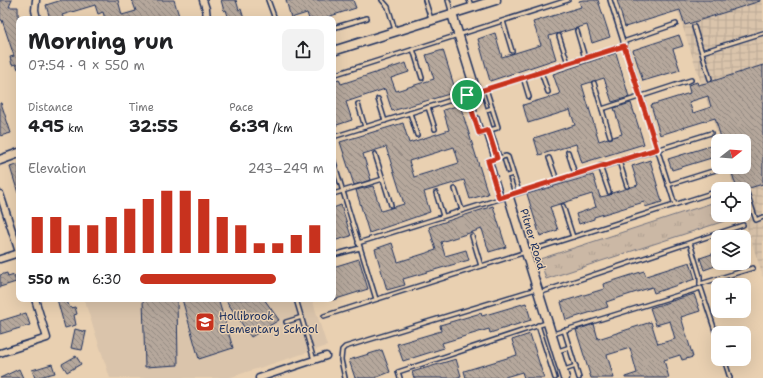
<!DOCTYPE html>
<meta charset="utf-8">
<style>
:root{--surface:#fff;--page:#f2f2f2;--text:#202124;--muted:#757577;--accent:#c8321e}
body{margin:0;font-family:"Shantell Sans",sans-serif;background:var(--page);color:var(--text);height:100vh;display:flex;flex-direction:column;font-size:15px;white-space:nowrap}
*{box-sizing:border-box;margin:0}
p{font-size:13px;color:var(--muted)}
.icon{flex:none;width:22px;height:22px;fill:none;stroke:currentColor;stroke-width:2;stroke-linecap:round;stroke-linejoin:round}
.map{position:relative;flex:1;overflow:hidden}
.drawer{position:absolute;left:16px;top:16px;width:320px;height:286px;display:flex;flex-direction:column;background:var(--surface);border-radius:8px;box-shadow:0 4px 16px #0002}
.drawer>*{flex:none}
.needle{width:26px;rotate:73deg}
.buttons{position:absolute;left:711px;top:134px;display:grid;gap:8px}
.buttons a{display:grid;place-items:center;width:40px;height:40px;border-radius:8px;background:var(--surface);box-shadow:0 4px 16px #0002;font-size:20px}
.pin{position:absolute;display:grid;place-items:center;width:34px;height:34px;color:#fff;margin:-17px;border:2px solid #fff;border-radius:50%;box-shadow:0 1px 4px #0007}
.round{display:grid;place-items:center;flex:none;width:42px;height:42px;border-radius:8px;background:var(--page)}
.headline{display:flex;align-items:center;justify-content:space-between;height:68px;padding:0 12px}
h1{font-size:22px;font-weight:700;line-height:30px}
.figures{display:grid;grid-template-columns:repeat(3,1fr);gap:6px;height:68px;padding:4px 12px}
.figures div{display:grid;align-content:center}
.figures b{font-size:17px;font-weight:700}
.figures small{font-size:11px;font-weight:400}
.figures p{font-size:11px}
.chart{height:112px;padding:8px 12px}
.chart p{display:flex;justify-content:space-between}
.chart svg{width:100%;height:72px;margin-top:4px;stroke:var(--accent);stroke-width:6}
ul{padding:0 12px;list-style:none;font-size:13px}
li{display:grid;grid-template-columns:64px 48px 1fr;align-items:center;height:30px}
li i{height:10px;border-radius:5px;background:var(--accent)}
.map>svg:first-child{display:block}
.built{fill:#dac4ab}
.industrial{fill:url(#industrial-grid)}
.park{fill:url(#park-tufts);stroke:#737482}
.building{fill:url(#building-back-hatch);stroke:#1b2f5e;fill-rule:evenodd}
.lines{fill:none;stroke-linecap:round;stroke-linejoin:round}
.lane-casing{stroke:#1b2f5e;stroke-width:6}
.street-casing{stroke:#1b2f5e;stroke-width:9}
.secondary-casing{stroke:#1b2f5e;stroke-width:11}
.lane{stroke:#e9d0b1;stroke-width:3}
.street{stroke:#e9d0b1;stroke-width:6}
.secondary{stroke:#e9d0b1;stroke-width:8}
.route-casing{stroke:#fff;stroke-width:8}
.route{stroke:#c8321e;stroke-width:5}
.labels{text-anchor:middle;stroke-width:3;stroke-linejoin:round;paint-order:stroke}
.street-label{font-size:11px;fill:#1b2f5e;stroke:#e9d0b1}
.poi-label{font-size:11px;fill:#1b2f5e;stroke:#e9d0b1;text-anchor:start}
</style>
<div class="map">
<svg width="763" height="378" viewBox="0 0 763 378">
<defs>
<pattern id="industrial-grid" width="8" height="8" patternUnits="userSpaceOnUse"><rect width="8" height="8" fill="#dac4ab"/><path d="M0 4h8M4 0v8" fill="none" stroke="#baa996"/></pattern>
<pattern id="park-tufts" width="24" height="20" patternUnits="userSpaceOnUse"><rect width="24" height="20" fill="#cbb8a5"/><path d="M3 7l-1-3M5 7V3M7 7l1-3M15 17l-1-3M17 17v-4M19 17l1-3" fill="none" stroke="#ae9e90"/></pattern>
<pattern id="building-back-hatch" width="6" height="6" patternUnits="userSpaceOnUse"><rect width="6" height="6" fill="#b6a89c"/><path d="M-1 5l2 2M0 0l6 6M5-1l2 2" fill="none" stroke="#938982"/></pattern>
</defs>
<rect width="100%" height="100%" fill="#e9d0b1"/>
<filter id="ink" filterUnits="userSpaceOnUse"><feTurbulence type="fractalNoise" baseFrequency=".025" numOctaves="2"/><feDisplacementMap in="SourceGraphic" scale="8" xChannelSelector="R" yChannelSelector="G"/><feConvolveMatrix kernelMatrix="1 2 1 2 8 2 1 2 1" color-interpolation-filters="sRGB"/></filter>
<g filter="url(#ink)">
<path class="built" d="M84,299H312L327,346L228,378H110Z"/>
<path class="industrial" d="M674,0H763V277L743,215L744,189H735L728,167H744V141H720Z"/>
<path class="park" d="M718,201V215H743L546,279L540,259Z"/>
<g class="building">
<path d="M0,0H12L9,7H18L19,69H18L16,64L12,65L10,57L14,56L2,20H0Z"/>
<path d="M62,0H118L122,15L136,11L132,0H174L180,19H105L103,12L98,14L95,5L62,15L64,19H50L46,5Z"/>
<path d="M221,0H236L239,10L241,9L244,19H229L226,10L224,11Z"/>
<path d="M286,0H353L356,8L321,19H309L307,13L291,18Z"/>
<path d="M583,0H598L610,37L592,43L587,25L549,36L556,59L490,81L478,39L495,33L502,57L541,45L533,22L581,7L579,1Z"/>
<path d="M617,0H760V1L685,25L680,10L625,27Z"/>
<path d="M679,35L683,46L673,49L680,70L643,81L633,50Z"/>
<path d="M443,50L456,92L392,111L385,89L346,102L352,120L334,126L333,121V81L339,79L341,84L406,63L409,72L391,78L396,91L434,79L426,55Z"/>
<path d="M616,53L629,97L612,102L604,78L582,85L599,141L608,138L610,139L613,137L622,134L614,108L631,103L644,144L582,163L576,144L539,155L534,138L575,125L570,110L528,123L523,105L560,94L553,74Z"/>
<path d="M763,65V184L746,189H737L730,167H744V141H722L715,118L660,135L651,105L690,93L688,85L697,82L698,85L710,82ZM708,96L711,107L693,113L689,102Z"/>
<path d="M0,103H1L11,133L0,136Z"/>
<path d="M460,105L488,194L470,199L464,180L424,192L430,212L369,233L356,190L373,186L381,211L404,204L386,147L363,154L371,180L354,185L340,142L403,123L409,143L449,130L443,110ZM454,147L459,163L414,177L409,161Z"/>
<path d="M717,144L718,156L672,170L668,159Z"/>
<path d="M650,160L662,202L645,207L644,202L594,217V219L579,224L576,214L596,207L592,194L550,207L558,230L540,236L527,194L593,175L600,197L610,195L612,193L638,185L632,166Z"/>
<path d="M19,164V193H18L10,167Z"/>
<path d="M341,205L351,236L333,241V208Z"/>
<path d="M493,206L506,247L489,252L482,229L441,242L445,256L466,250L469,260L403,279L405,285L387,290L375,249L392,243L398,262L436,250L429,227Z"/>
<path d="M718,252V265L704,270L700,258Z"/>
<path d="M359,259L368,289L333,300V267Z"/>
<path d="M690,262L695,279L654,293L652,287L606,302L608,307L566,320L561,302L604,289L603,284L644,271L646,276Z"/>
<path d="M7,273L8,277L14,275L16,282L0,287V275Z"/>
<path d="M694,294L700,311L681,317L693,357L682,360L680,355L664,360L669,378H625V377L637,373L630,348L607,355L614,378H591L576,330L594,324L598,339L651,322L658,344L675,339L670,321L656,325L650,308Z"/>
<path d="M57,299H66L70,308L75,307L77,314L74,315L76,325L65,328Z"/>
<path d="M143,299H177L178,365L145,367Z"/>
<path d="M182,299H218L233,348L199,359Z"/>
<path d="M225,299H264L279,320L251,337Z"/>
<path d="M526,303L531,320L490,333L489,329L442,343L444,348L403,361L397,344L441,331L440,325L481,313L482,316Z"/>
<path d="M26,313L30,325L0,334V321Z"/>
<path d="M75,329L86,332L82,350L71,348Z"/>
<path d="M530,334L544,378H524L522,372L502,378H466L464,371L517,355L512,340Z"/>
<path d="M382,350L390,372L375,378H355L349,360Z"/>
<path d="M76,356L81,364L67,372L62,364Z"/>
<path d="M456,359L461,376L455,378H414L412,372Z"/>
<path d="M52,364L55,373L35,378L32,370Z"/>
<path d="M19,369L23,378H0Z"/>
</g>
<g class="lines">
<g class="lane-casing">
<g id="lane">
<path d="M268,0L275,19"/>
<path d="M382,0L388,7L395,30"/>
<path d="M425,0L431,19"/>
<path d="M448,0L452,14"/>
<path d="M469,0L472,8"/>
<path d="M610,0L675,205"/>
<path d="M503,21L512,51"/>
<path d="M694,27L710,79"/>
<path d="M333,28L367,18"/>
<path d="M577,31L585,58"/>
<path d="M559,36L568,63"/>
<path d="M623,42L676,24"/>
<path d="M413,49L422,78"/>
<path d="M702,52L763,33"/>
<path d="M541,72L548,92"/>
<path d="M333,75L568,0"/>
<path d="M523,77L529,97"/>
<path d="M594,83L610,136"/>
<path d="M467,95L479,133L497,128L498,127L486,89"/>
<path d="M378,99L385,121"/>
<path d="M358,104L365,127"/>
<path d="M428,107L435,129"/>
<path d="M602,109L691,80"/>
<path d="M410,113L417,135"/>
<path d="M473,115L492,108"/>
<path d="M333,137L624,46"/>
<path d="M568,152L575,174"/>
<path d="M375,154L391,205"/>
<path d="M549,158L557,180"/>
<path d="M333,159L376,299"/>
<path d="M619,161L627,186"/>
<path d="M600,166L609,192"/>
<path d="M494,180L513,174"/>
<path d="M668,185L719,169"/>
<path d="M455,189L462,210"/>
<path d="M436,193L443,216"/>
<path d="M747,193L756,220L763,217"/>
<path d="M333,194L383,179"/>
<path d="M499,198L488,161L506,156L508,157L519,192"/>
<path d="M563,206L573,237"/>
<path d="M472,236L481,266"/>
<path d="M358,243L711,133"/>
<path d="M690,243L700,276V284"/>
<path d="M333,255L360,248"/>
<path d="M700,284L753,268"/>
<path d="M539,293L743,225"/>
<path d="M296,299L314,360"/>
<path d="M324,316L718,191"/>
<path d="M286,322L302,317"/>
<path d="M538,325L555,378"/>
<path d="M564,330L579,378"/>
<path d="M553,334L701,288L718,340"/>
<path d="M558,351L570,347"/>
<path d="M724,359L730,378"/>
<path d="M564,370L576,366"/>
<path d="M345,378L341,360L342,350L345,347L536,289"/>
<path d="M400,378L398,372L546,323"/>
</g>
</g>
<g class="street-casing">
<g id="street">
<path d="M36,0L35,10L37,19"/>
<path d="M203,0L206,9L207,19"/>
<path d="M0,194L19,252"/>
<path d="M0,259L19,253"/>
<path d="M0,353L47,338L35,299"/>
<path d="M259,378L326,356"/>
</g>
</g>
<g class="secondary-casing">
<g id="secondary">
<path d="M452,14L565,378"/>
<path d="M333,51L496,0"/>
<path d="M0,160L19,153"/>
</g>
</g>
<use href="#lane" class="lane"/>
<use href="#street" class="street"/>
<use href="#secondary" class="secondary"/>
</g>
</g>
<g class="lines" filter="url(#ink)">
<g class="route-casing">
<path id="route" d="M624,46L657,149L499,198L488,161L497,158L488,130L479,133L467,95Z"/>
</g>
<use href="#route" class="route"/>
</g>
<defs>
<g id="school-square" transform="scale(1)"><rect x="-9" y="-9" width="18" height="18" rx="4" fill="#c8321e" stroke="#e9d0b1"/><path d="M0-5L7-2L0 1L-7-2ZM-4 1L0 2.5L4 1V4Q0 6-4 4Z" fill="#fff"/></g>
</defs>
<g fill-rule="evenodd">
<use href="#school-square" x="205" y="322"/>
</g>
<g class="labels">
<g class="street-label">
<text transform="translate(533 239) rotate(73)" y="4">Pitner Road</text>
</g>
<g class="poi-label">
<text x="219" y="320">Hollibrook<tspan x="219" dy="13">Elementary School</tspan></text>
</g>
</g>
</svg>
<div class="buttons">
<a><svg class="needle" viewBox="-14 -14 28 28"><path d="M0-13l5 13h-10z" fill="#e53935"/><path d="M0 13l5-13h-10z" fill="#757577"/></svg></a>
<a><svg class="icon" aria-label="locate" viewBox="0 0 24 24"><circle cx="12" cy="12" r="6"/><path d="M12 2v4M12 18v4M2 12h4M18 12h4"/></svg></a>
<a><svg class="icon" aria-label="layers" viewBox="0 0 24 24"><path d="M12 4l9 5-9 5-9-5zM3 14l9 5 9-5"/></svg></a>
<a>+</a>
<a>−</a>
</div>
<div class="pin" style="left:467px;top:95px;background:#1e9e55"><svg class="icon" aria-label="arrive" viewBox="0 0 24 24"><path d="M6 21V4h12l-3 4 3 4H6"/></svg></div>
<section class="drawer">
<div class="headline"><div><h1>Morning run</h1><p>07:54 · 9 × 550 m</p></div><a class="round"><svg class="icon" aria-label="share" viewBox="0 0 24 24"><path d="M12 15V3M7 8l5-5 5 5M5 13v7h14v-7"/></svg></a></div>
<div class="figures">
<div><p>Distance</p><b>4.95<small> km</small></b></div>
<div><p>Time</p><b>32:55</b></div>
<div><p>Pace</p><b>6:39<small> /km</small></b></div>
</div>
<div class="chart"><p><span>Elevation</span>243–249 m</p>
<svg viewBox="0 0 160 44" preserveAspectRatio="none"><path d="M5 44V22M15 44V22M25 44V27M35 44V27M45 44V22M55 44V17M65 44V11M75 44V6M85 44V6M95 44V11M105 44V22M115 44V27M125 44V38M135 44V38M145 44V33M155 44V27"/></svg>
</div>
<ul>
<li><b>550 m</b>6:30<i style="width:74%"></i></li>
</ul>
</section>
</div>
